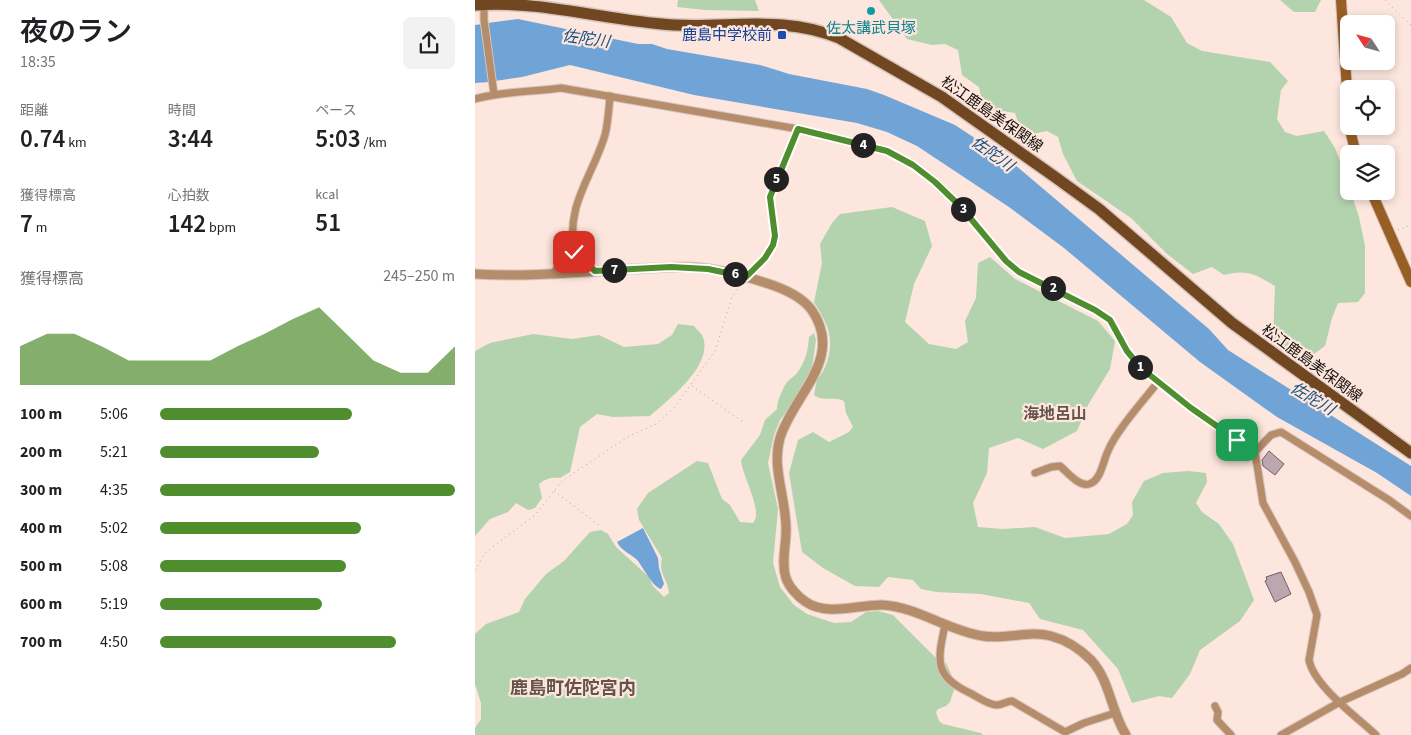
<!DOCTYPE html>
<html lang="ja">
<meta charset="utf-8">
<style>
:root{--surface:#fff;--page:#f2f2f2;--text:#202124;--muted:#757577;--accent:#4f8d2e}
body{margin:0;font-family:"Source Sans 3","Noto Sans JP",sans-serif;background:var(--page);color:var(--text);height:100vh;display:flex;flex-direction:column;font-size:19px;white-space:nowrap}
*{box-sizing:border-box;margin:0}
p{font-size:16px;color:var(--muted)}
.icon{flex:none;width:28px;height:28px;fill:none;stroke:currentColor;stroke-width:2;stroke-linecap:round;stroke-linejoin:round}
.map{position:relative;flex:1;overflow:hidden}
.side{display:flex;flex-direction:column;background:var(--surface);width:475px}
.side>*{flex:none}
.needle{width:32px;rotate:306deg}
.controls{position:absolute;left:865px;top:15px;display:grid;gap:10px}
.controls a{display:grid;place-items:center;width:55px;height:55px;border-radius:8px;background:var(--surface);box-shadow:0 2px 8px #0003;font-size:25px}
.pin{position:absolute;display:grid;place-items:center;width:42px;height:42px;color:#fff;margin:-21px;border-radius:10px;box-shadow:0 2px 8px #0006}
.km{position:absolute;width:25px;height:25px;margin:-12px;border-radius:50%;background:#222;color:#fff;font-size:14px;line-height:25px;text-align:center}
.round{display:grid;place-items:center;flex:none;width:52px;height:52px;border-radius:8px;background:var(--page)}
.headline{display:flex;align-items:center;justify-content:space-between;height:85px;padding:0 20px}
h1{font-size:28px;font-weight:600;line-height:38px}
.figures{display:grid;grid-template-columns:repeat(3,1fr);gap:8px;height:85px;padding:5px 20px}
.figures div{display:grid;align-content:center}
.figures b{font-size:25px;font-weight:600}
.figures small{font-size:14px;font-weight:400}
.figures p{font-size:14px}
.chart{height:140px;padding:10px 20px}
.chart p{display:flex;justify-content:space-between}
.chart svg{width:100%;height:90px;margin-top:5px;fill:var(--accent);opacity:.7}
ul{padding:0 20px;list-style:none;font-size:16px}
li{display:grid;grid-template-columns:80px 60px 1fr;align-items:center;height:38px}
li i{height:12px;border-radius:6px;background:var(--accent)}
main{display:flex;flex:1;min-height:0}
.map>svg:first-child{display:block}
.green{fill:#b3d3ae}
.water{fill:#71a4d6}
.building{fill:#bca7b1;stroke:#715f68}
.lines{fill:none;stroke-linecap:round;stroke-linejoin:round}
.minor-casing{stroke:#d7c4bc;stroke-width:9}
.tertiary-casing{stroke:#d7c4bc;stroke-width:11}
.secondary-casing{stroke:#d7c4bc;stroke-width:12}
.primary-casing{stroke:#d7c4bc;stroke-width:14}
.path{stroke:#b4a29b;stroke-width:1;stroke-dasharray:1 4;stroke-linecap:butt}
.minor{stroke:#b58d6a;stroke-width:7}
.tertiary{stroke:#b58d6a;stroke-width:9}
.secondary{stroke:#985f25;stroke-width:10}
.primary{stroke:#704720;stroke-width:11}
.route-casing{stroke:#fff;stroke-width:10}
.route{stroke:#4f8d2e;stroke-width:6}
.culture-dot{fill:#0f9aa8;stroke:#fce6dd;stroke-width:2}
.transit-dot{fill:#1a4fb4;stroke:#fce6dd;stroke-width:2}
.labels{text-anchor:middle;stroke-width:4.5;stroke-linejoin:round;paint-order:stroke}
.culture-label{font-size:15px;fill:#0d838f;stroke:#fce6dd}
.transit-label{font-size:15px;fill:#164399;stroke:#fce6dd;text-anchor:end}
.street-label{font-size:15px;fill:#160f0c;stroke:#fce6dd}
.water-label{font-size:16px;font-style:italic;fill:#1b5282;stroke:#fce6dd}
.neighbourhood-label{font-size:16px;font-weight:bold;fill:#65534c;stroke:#fce6dd}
.quarter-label{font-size:18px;font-weight:bold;fill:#65534c;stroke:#fce6dd}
</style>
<main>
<section class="side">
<div class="headline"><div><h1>夜のラン</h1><p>18:35</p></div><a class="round"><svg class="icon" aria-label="share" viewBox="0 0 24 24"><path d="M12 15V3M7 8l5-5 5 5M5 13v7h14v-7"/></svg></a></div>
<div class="figures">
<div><p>距離</p><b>0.74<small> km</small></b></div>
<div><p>時間</p><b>3:44</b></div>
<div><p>ペース</p><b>5:03<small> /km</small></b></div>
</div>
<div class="figures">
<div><p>獲得標高</p><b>7<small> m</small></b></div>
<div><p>心拍数</p><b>142<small> bpm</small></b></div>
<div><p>kcal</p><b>51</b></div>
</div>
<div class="chart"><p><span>獲得標高</span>245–250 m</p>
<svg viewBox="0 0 160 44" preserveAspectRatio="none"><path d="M0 44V25L10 19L20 19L30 25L40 32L50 32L60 32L70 32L80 25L90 19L100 12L110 6L120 19L130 32L140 38L150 38L160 25V44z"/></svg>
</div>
<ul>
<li><b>100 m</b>5:06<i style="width:65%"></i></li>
<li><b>200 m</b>5:21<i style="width:54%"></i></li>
<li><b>300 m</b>4:35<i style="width:100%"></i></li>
<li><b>400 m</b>5:02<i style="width:68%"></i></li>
<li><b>500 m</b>5:08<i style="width:63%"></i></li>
<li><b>600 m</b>5:19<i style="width:55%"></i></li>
<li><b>700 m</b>4:50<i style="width:80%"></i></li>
</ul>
</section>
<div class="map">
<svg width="936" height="735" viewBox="0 0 936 735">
<rect width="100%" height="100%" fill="#fce6dd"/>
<g class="green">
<path d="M203,0H280L284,11L230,10L202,7Z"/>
<path d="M404,0H669L696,17L712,43L727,51L795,62L813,81L806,90L802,119L810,132L822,136L849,131L860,148L870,174L884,217L890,246V293L883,302L863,303L857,318L850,346L832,359L820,354L798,340L800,286C780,274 772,269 749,275L737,267L718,274L692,254L656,218L602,181L588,154L583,137L572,131L548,136L540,113L526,111L520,113L507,102L504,87L487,75L483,50L470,44L457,45L432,39Z"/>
<path d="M805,0H846L840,12H819Z"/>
<path d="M417,207L450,221L457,246L439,284L430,322L454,344L481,349L493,342L490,321L501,298L503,263L515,257L540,279L623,321L640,341L635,369L613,405L602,431L568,449L543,438L514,448L512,473L498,503L503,527L527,529L560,527L590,538L634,534L652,524L658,515L657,502L669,481L688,473L713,471L731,473L732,482L721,503L727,512L744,524L758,544L779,600L765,621L725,650L715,674L697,698L684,696L657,703L643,669L608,630L565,619L554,603L506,594L461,592L446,589L438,580L413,577L404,587L380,586L348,568L327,552L314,473L323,440L338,432L354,442L374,432L378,427L371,413L369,401C359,396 348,402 339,395L342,379C348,373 349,370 352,362C360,337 352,323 339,302L347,263L345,244L357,223L365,214Z"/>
<path d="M203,324L219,326C221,329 225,332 227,335C241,364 193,400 175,416L138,417L122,414L105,427L95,472L85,478C77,477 71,478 64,484L67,498L60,508L53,510L41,503L33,512L15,519L0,536V351L15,343L58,334L97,339L124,335L149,347L183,344L197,335Z"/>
<path d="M339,333L341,340L337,367L322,398L305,420L299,435L293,463L303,509L298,563L305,587L319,605L332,614L359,623L376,622L391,612L403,611L418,615L463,660L471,663L479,680L480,687L475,702L471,706L463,709L461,712L464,721L468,724L506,733L508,735H0V728L6,719V703L0,684V634L11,624L44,612L50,599L71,574L89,561L115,532L126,530L133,534L141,547L174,577L178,586L189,597L194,593C193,578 183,575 187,558L164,520L162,509L173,493L222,461L233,463L247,499L255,505L265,522L278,523C289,512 267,476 266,460L285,435L290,420L302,409C302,401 308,387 313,381C316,378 320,376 322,373C331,361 333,350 334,337Z"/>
</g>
<g class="water">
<path d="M43,19L163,44H177L192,49L285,65L314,74L392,89L409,95L480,125L539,164L696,297L734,329L753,350L936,466V496L902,473L802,417L725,362L589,248L534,207L442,146L412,132L382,123L219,95L95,65L47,77L20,81L13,23Z"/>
<path d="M8,24L15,82L0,83V25Z"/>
<path d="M168,528L183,558L184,568L189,584L186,589C178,587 169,569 163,561C157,554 147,552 142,542Z"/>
</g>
<g class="building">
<path d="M794,451L809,464L800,475L788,466L787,460Z"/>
<path d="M806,572L816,594L800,602L790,581L792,580L791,577Z"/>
</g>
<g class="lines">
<g class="minor-casing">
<g id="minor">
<path d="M9,3V20L19,94"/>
<path d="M0,99C28,91 58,92 86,88L323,129L412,151L439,165L461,182L486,207L531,261L544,272L620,310L635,320L652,351L666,367L716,408L780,452L788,503L820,562L834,592L842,615L834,660C839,686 882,717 901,735"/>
<path d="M99,252C91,203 117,178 130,135C133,123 134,109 135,96"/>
<path d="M78,273L99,252L120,271"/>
<path d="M271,277L290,258L298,245L300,236L295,197L323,129"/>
<path d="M780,452L796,435L806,432L914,500L936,516"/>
<path d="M560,473L576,467L585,466C592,472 604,487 614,484C626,481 628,461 633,451C641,431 669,400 683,382"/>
<path d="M470,625C462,662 459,677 497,694C504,698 514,705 522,705C527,705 532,701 537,701L590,732L609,723L640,713"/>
<path d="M740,706L743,712L742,720L756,735"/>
<path d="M806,735L865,702L927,674L936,668"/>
</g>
</g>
<g class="tertiary-casing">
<path id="tertiary" d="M0,274C52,277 105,272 157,269C183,268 210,265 235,269C254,272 273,277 291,283C307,288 325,295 336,309C371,358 318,395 305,438C296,468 312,500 311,531C311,546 306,563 311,578C314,587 323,597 331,602C353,617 384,604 408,605C442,607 474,631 508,636C530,640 554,630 576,636C591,640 605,649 616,660C635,680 636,712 651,735"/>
</g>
<g class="secondary-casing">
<g id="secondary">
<path d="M866,0L874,120"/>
<path d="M874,126L881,154"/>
<path d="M896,191L936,282"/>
</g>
</g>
<g class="primary-casing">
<path id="primary" d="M0,5C67,0 132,21 199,25C256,28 309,15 364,38L467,97L580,177L624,209L757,323L936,453"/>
</g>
<g class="path">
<path d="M910,0L936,25"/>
<path d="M923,230L936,225"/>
<path d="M217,386L268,422"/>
<path d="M79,491L124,525"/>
<path d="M0,570L9,555L16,548L60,515L87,481L154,436L181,424L199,408L240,351L257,297L265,285"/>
</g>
<use href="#minor" class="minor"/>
<use href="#tertiary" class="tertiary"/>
<use href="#secondary" class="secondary"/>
<use href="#primary" class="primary"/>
</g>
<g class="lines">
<g class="route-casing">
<path id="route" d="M99,252L120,271L196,267L233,269L271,277L290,258L298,245L300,236L295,197L323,129L412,151L438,165L460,182L486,207L531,261L544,272L620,310L635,320L652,351L666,368L716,408L762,440"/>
</g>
<use href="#route" class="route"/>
</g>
<circle class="culture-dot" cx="396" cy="11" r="5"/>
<rect class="transit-dot" x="302" y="30" width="10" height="10" rx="2.5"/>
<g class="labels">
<g class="culture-label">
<text x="396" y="33">佐太講武貝塚</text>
</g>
<g class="transit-label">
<text x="297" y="40">鹿島中学校前</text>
</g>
<g class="street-label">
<text transform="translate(517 114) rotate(35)" y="5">松江鹿島美保関線</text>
<text transform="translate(837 363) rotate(36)" y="5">松江鹿島美保関線</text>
</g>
<g class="water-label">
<text transform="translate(111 38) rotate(8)" y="6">佐陀川</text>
<text transform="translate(518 153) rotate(35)" y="6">佐陀川</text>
<text transform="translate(838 398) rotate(31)" y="6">佐陀川</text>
</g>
<g class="neighbourhood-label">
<text x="580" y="419">海地呂山</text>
</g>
<g class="quarter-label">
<text x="98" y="694">鹿島町佐陀宮内</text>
</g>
</g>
</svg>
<div class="controls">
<a><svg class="needle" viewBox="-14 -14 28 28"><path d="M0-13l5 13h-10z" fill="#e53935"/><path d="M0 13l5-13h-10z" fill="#757577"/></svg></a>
<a><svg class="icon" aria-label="locate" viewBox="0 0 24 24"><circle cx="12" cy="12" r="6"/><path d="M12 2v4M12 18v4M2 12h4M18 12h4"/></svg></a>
<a><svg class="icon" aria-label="layers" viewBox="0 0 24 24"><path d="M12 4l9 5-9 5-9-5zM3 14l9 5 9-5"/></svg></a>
</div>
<div class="pin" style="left:762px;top:440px;background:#1e9e55"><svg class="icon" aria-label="arrive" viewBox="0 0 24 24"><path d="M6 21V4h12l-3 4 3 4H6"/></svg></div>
<div class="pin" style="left:99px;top:252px;background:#d93025"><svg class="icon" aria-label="check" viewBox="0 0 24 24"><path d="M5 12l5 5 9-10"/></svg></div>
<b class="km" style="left:665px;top:367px">1</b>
<b class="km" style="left:578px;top:288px">2</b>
<b class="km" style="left:488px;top:209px">3</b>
<b class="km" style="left:388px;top:145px">4</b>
<b class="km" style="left:301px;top:179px">5</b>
<b class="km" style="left:260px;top:274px">6</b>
<b class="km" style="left:139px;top:270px">7</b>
</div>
</main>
